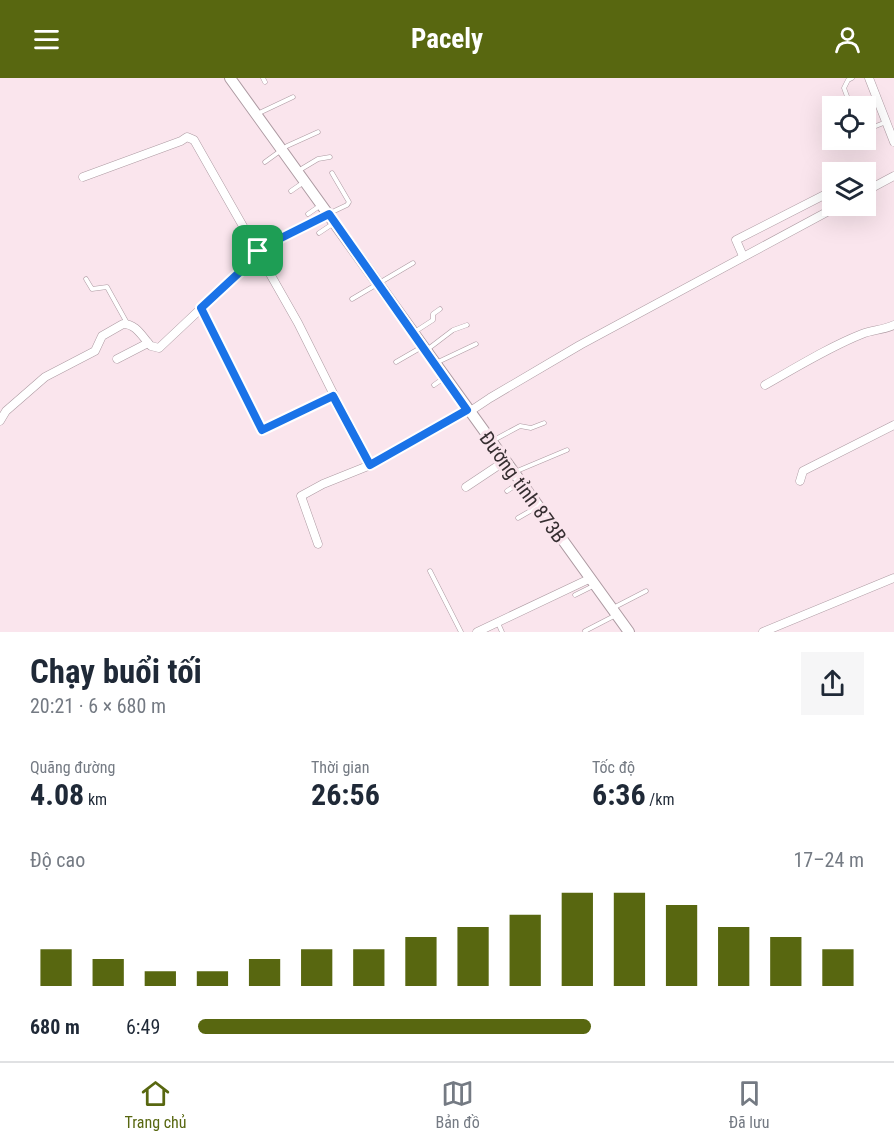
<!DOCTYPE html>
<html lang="vi">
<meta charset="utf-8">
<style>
:root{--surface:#fff;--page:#f6f6f7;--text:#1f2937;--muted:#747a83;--line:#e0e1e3;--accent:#586710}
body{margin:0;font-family:"Roboto Condensed",sans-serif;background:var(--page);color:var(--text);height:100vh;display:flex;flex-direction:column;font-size:22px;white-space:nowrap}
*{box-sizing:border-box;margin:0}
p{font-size:20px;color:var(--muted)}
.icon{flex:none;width:33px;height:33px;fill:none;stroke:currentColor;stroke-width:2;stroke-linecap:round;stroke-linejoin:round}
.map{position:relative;height:554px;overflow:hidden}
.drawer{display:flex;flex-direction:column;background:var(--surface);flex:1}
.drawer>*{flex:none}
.tools{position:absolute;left:822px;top:18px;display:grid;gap:12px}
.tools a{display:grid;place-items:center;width:54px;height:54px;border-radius:0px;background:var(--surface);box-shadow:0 6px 24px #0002;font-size:30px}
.pin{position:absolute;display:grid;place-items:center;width:51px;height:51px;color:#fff;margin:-26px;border-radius:12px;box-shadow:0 3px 9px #0006}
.round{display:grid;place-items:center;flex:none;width:63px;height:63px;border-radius:0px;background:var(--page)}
.headline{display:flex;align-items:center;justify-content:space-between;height:102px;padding:0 30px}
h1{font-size:33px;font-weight:700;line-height:45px}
.metrics{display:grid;grid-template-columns:repeat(3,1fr);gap:9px;height:102px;padding:6px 30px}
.metrics div{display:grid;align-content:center}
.metrics b{font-size:30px;font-weight:700}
.metrics small{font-size:16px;font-weight:400}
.metrics p{font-size:16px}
.chart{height:168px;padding:12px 30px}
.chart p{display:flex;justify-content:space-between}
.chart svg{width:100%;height:108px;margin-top:6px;stroke:var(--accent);stroke-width:6}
ul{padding:0 30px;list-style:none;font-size:20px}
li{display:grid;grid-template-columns:96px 72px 1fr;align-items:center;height:45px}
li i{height:15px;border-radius:8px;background:var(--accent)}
header{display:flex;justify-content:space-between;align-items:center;height:78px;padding:0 30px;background:var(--accent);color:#fff;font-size:27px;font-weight:700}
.menu{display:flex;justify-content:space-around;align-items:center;height:84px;border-top:2px solid var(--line);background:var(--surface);font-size:16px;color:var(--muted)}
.menu a{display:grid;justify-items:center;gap:3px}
.menu .active{color:var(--accent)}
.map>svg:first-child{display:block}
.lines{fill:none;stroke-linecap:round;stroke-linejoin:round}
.lane-casing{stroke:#ad9aa2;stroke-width:5}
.street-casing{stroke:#ad9aa2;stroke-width:9}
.secondary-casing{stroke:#ad9aa2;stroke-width:12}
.lane{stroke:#fff;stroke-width:4}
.street{stroke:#fff;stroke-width:8}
.secondary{stroke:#fff;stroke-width:10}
.route-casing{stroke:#fff;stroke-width:12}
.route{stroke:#1a73e8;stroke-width:8}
.labels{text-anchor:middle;stroke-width:6;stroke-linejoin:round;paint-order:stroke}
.street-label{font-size:20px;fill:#362e31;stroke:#fae5ed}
</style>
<header><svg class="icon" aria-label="menu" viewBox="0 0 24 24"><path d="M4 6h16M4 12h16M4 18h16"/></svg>Pacely<svg class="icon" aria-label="person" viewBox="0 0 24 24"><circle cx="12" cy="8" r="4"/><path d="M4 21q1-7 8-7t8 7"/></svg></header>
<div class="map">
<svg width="894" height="554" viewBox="0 0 894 554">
<rect width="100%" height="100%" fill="#fae5ed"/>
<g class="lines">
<g class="lane-casing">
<g id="lane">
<path d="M263,0L265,4"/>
<path d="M848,21L844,10L848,2L852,0"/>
<path d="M257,36L293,19"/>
<path d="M866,52L886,44"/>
<path d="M265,84L287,68L318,54"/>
<path d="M298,93L318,81L330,79"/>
<path d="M291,113L304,104"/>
<path d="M330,135L347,127L349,124L332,95"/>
<path d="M308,136L321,127"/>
<path d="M319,155L334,145"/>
<path d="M86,201L92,211L107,209L127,245"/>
<path d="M352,221L413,185"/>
<path d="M413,255L433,242V236L440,231"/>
<path d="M428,271L453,252L467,247"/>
<path d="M396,284L422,269"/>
<path d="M438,284L476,266"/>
<path d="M434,307L444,300"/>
<path d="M494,362L520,348L531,350L544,345"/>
<path d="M517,393L567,372"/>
<path d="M507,413L519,405"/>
<path d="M518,440L537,429"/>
<path d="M430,493L461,554"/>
<path d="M575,517L593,508"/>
<path d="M613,530L646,513"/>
<path d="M498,545L502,554"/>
<path d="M585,553L616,537"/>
</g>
</g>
<g class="street-casing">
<g id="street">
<path d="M869,0L894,64"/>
<path d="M83,99L181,63L187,59L194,62L298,245L334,317L262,352L201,230"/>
<path d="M866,113L894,98"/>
<path d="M743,178L736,162L832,113"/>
<path d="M117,281L148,265"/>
<path d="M765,307C797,289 829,269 862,256C872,252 883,252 894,247"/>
<path d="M333,318L370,387"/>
<path d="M469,334L490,320L580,267L838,128"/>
<path d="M0,343L6,333L45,299L95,273L102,258L123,246C137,246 142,259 151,268L159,270L243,191L265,168L329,136"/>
<path d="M800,403L803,393L894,347"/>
<path d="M466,409L505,383"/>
<path d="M318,466L301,418L323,406L373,386L467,332"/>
<path d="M477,554L589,501"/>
<path d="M763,554L894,500"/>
</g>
</g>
<g class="secondary-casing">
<path id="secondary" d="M230,0L629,554"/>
</g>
<use href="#lane" class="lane"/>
<use href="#street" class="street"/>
<use href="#secondary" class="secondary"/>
</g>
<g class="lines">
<g class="route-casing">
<path id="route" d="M329,136L467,332L370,387L333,318L262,352L201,230L243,191L265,168Z"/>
</g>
<use href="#route" class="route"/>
</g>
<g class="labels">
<g class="street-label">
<text transform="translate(523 409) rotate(54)" y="7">Đường tỉnh 873B</text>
</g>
</g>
</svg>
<div class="tools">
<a><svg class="icon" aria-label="locate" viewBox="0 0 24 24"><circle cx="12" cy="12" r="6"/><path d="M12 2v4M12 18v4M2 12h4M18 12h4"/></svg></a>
<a><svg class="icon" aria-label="layers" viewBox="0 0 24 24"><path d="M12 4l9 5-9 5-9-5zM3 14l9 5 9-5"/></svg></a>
</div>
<div class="pin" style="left:258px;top:173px;background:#1e9e55"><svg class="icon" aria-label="arrive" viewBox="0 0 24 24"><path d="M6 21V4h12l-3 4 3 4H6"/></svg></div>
</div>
<section class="drawer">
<div class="headline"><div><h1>Chạy buổi tối</h1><p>20:21 · 6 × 680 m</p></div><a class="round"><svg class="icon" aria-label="share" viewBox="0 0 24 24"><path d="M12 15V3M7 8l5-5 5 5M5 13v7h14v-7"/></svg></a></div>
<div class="metrics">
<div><p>Quãng đường</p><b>4.08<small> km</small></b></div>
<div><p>Thời gian</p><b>26:56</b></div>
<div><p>Tốc độ</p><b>6:36<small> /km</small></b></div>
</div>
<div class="chart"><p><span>Độ cao</span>17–24 m</p>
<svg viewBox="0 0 160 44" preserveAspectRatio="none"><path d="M5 44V29M15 44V33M25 44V38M35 44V38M45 44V33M55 44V29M65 44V29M75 44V24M85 44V20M95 44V15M105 44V6M115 44V6M125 44V11M135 44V20M145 44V24M155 44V29"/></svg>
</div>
<ul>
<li><b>680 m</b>6:49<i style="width:59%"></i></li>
</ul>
</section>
<nav class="menu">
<a class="active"><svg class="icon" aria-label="home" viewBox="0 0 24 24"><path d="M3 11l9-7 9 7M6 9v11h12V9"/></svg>Trang chủ</a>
<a><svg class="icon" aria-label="map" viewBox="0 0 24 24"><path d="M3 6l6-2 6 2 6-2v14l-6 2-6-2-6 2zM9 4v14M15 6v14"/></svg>Bản đồ</a>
<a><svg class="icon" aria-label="saved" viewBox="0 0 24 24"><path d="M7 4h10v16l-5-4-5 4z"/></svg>Đã lưu</a>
</nav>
